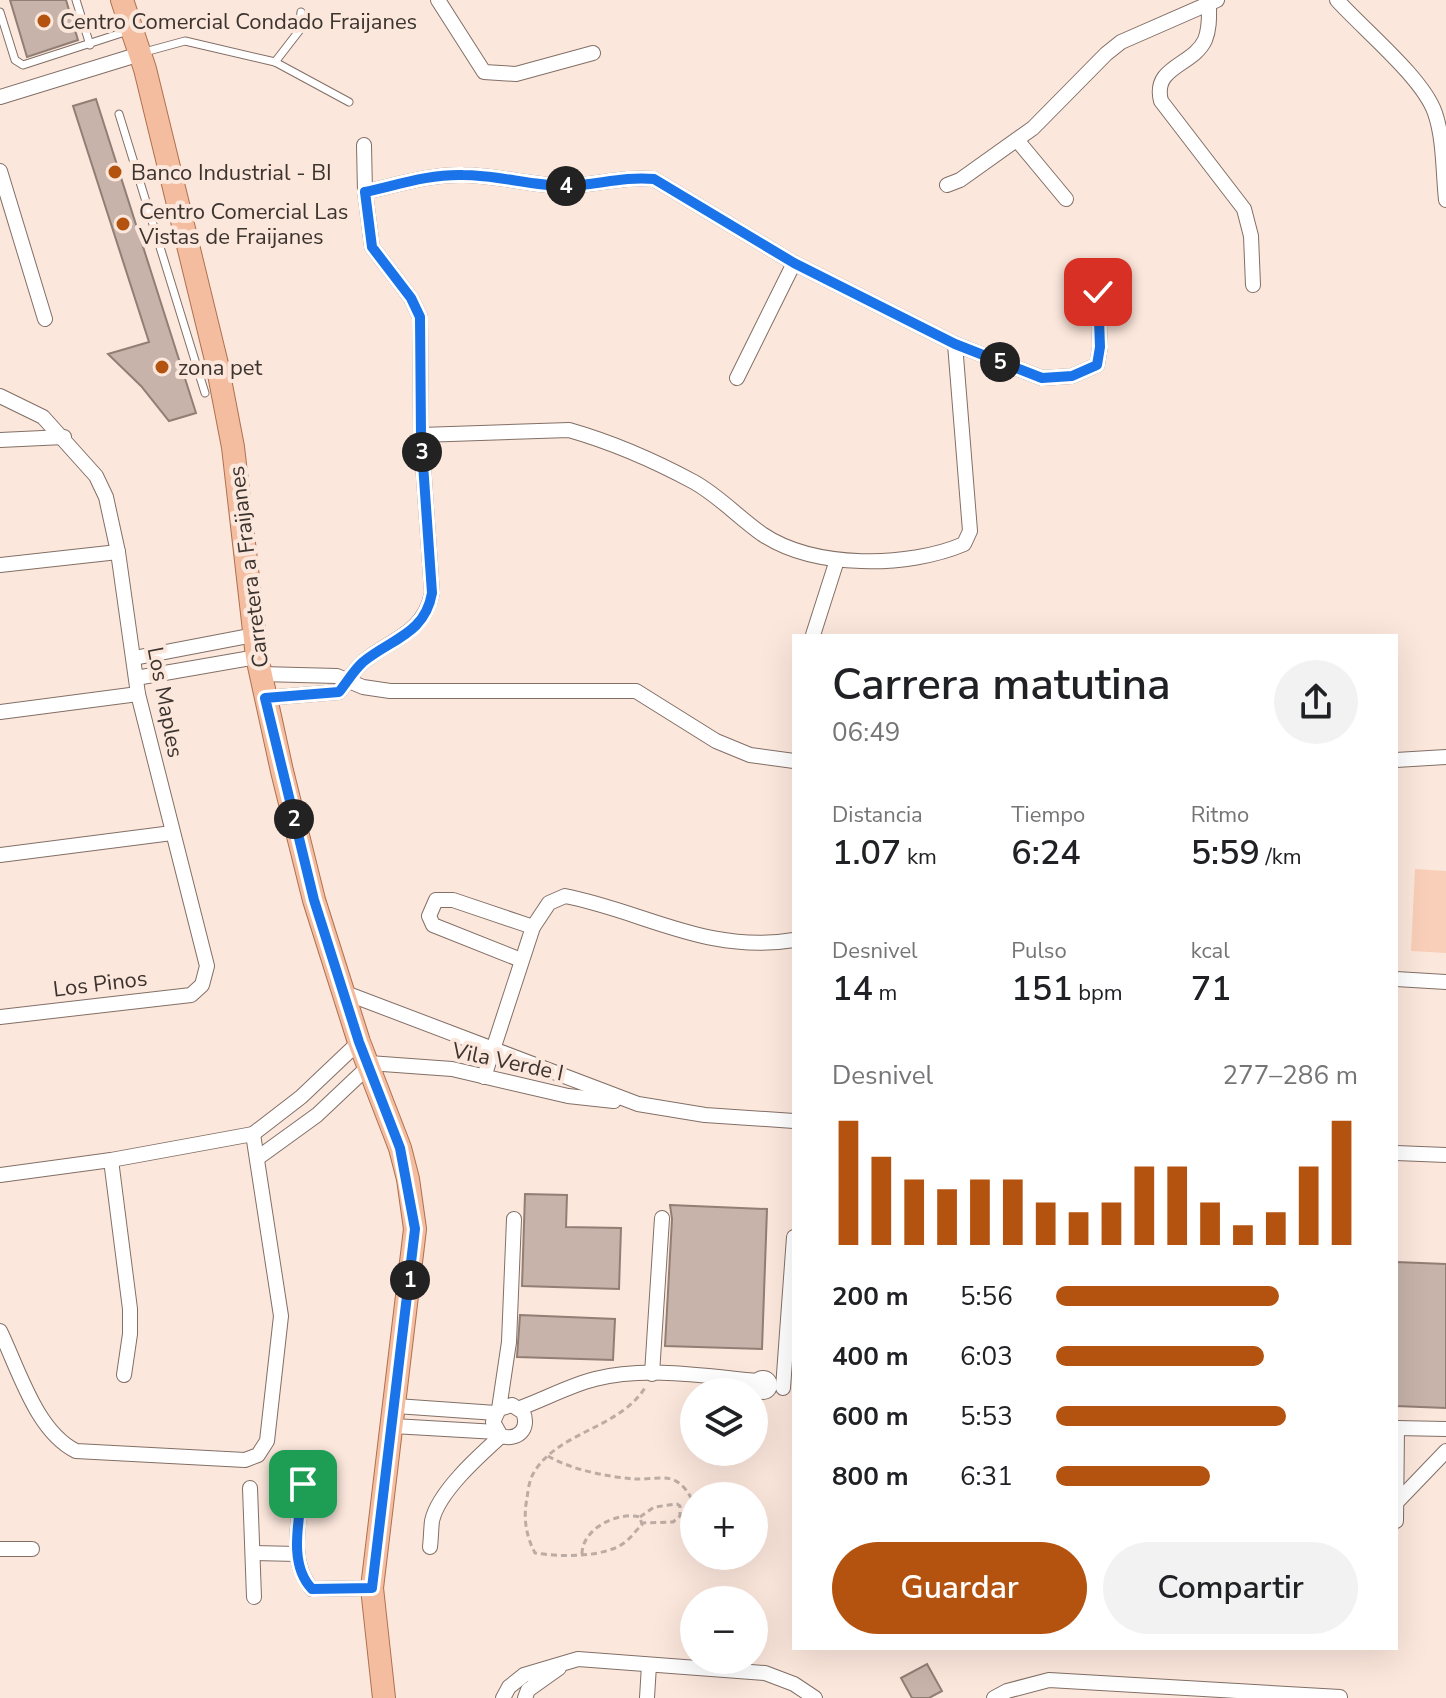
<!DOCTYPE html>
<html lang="es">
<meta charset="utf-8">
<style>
:root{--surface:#fff;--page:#f2f2f2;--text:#202124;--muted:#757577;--accent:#b45310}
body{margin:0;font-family:"Nunito Sans",sans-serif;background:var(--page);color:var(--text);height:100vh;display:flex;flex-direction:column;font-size:30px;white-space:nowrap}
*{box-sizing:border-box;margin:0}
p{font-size:26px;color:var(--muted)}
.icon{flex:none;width:44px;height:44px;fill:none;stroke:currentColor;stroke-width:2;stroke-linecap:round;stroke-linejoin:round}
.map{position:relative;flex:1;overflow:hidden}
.drawer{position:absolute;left:792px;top:634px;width:606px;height:1016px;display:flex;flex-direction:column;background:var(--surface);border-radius:0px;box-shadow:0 8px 32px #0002}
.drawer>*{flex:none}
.fabs{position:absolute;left:680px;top:1378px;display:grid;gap:16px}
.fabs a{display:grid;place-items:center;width:88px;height:88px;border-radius:50%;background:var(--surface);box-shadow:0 8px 32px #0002;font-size:40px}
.pin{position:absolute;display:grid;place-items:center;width:68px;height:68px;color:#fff;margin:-34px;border-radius:16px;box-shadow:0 4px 12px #0006}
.km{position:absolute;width:40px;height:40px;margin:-20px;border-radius:50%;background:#222;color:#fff;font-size:22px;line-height:40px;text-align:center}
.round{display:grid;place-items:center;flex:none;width:84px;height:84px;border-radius:42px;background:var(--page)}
.overview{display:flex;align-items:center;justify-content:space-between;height:136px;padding:0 40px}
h1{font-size:44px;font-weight:600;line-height:60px}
.stats{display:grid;grid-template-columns:repeat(3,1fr);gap:12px;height:136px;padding:8px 40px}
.stats div{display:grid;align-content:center}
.stats b{font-size:34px;font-weight:600}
.stats small{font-size:22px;font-weight:400}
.stats p{font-size:22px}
.chart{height:224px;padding:16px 40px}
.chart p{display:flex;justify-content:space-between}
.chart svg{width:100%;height:144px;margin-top:8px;stroke:var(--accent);stroke-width:6}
.action{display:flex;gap:16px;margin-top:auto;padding:16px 40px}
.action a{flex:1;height:92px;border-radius:48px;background:var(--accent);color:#fff;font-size:32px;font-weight:600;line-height:92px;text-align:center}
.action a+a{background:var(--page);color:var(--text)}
ul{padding:0 40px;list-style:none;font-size:26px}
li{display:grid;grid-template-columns:128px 96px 1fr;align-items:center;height:60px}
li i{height:20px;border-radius:10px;background:var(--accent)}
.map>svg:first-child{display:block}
.green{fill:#f9cfb9}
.building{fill:#c7b3a9;stroke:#917e74;stroke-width:2}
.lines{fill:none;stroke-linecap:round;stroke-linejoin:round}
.lane-casing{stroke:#826f66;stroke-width:9}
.street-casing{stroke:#826f66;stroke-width:16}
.primary-casing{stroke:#af704e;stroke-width:24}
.path{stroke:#bcaca3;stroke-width:3;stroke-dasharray:6 4;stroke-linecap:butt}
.lane{stroke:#fff;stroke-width:7}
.street{stroke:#fff;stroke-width:14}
.primary{stroke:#f4bd9f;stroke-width:22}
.route-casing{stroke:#fff;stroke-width:16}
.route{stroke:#1a73e8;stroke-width:10}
.poi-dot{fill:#b45310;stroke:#fce7dc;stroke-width:3}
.labels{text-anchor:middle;stroke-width:8;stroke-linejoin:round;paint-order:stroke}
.poi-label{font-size:22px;fill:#3c342f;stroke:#fce7dc;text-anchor:start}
.street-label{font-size:22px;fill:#3c342f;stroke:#fce7dc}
</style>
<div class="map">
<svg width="1446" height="1698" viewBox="0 0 1446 1698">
<rect width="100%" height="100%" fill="#fce7dc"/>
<path class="green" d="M1415,869L1446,871V953L1411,951Z"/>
<g class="building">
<path d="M10,0H66L78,40L27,57Z"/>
<path d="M96,99L196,413L169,421L141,386L108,354L149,342L73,106Z"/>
<path d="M525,1194L567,1195L566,1227L621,1228L619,1289L522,1286Z"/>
<path d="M670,1205L767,1209L762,1349L665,1346L672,1219Z"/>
<path d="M1396,1262L1446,1264V1408L1396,1406Z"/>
<path d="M520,1315L615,1319L613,1360L517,1357Z"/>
<path d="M927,1664L942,1691L929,1698H912L901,1678Z"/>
</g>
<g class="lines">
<g class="lane-casing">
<g id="lane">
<path d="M76,0L90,45"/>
<path d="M0,12L15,60L23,65L131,30"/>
<path d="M141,53L185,41L275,62L349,102"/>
<path d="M275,62L299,31L301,12"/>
<path d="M119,114L205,393"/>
</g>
</g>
<g class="street-casing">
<g id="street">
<path d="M438,0L484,72L516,74L593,53"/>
<path d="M1337,0C1364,30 1423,78 1435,113C1444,139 1443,172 1446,200"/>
<path d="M1209,3C1209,15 1210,28 1205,40C1193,66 1152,66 1161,101L1244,209L1251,236L1253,285"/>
<path d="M0,97L140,54"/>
<path d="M1017,140L1066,199"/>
<path d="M0,171L45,319"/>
<path d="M947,185L960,180L1033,128L1106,54L1121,42L1217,0"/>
<path d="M365,192C397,185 430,174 463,175C498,175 532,186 567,186C597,185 624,176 654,179L794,263L955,344L1042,378L1072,376L1097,365L1100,347L1098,292"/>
<path d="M737,378L794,263"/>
<path d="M0,396L43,417L96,476L106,497L118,552L138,694L207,966L202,985L191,995L0,1017"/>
<path d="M421,435L569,430C611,442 655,461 694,482C719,496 738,517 762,534C814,569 908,568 964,544L970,531L955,344"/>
<path d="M0,440L64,437"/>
<path d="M0,565L118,552"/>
<path d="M813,635L837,560"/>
<path d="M134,658L254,635"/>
<path d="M261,674L337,676L363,687L390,691H636L716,741L750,755L794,761"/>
<path d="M136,678L257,657"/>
<path d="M265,698L339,692C347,682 354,670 363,662C391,639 424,634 432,593L421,435L420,317L411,298L372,247L365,192L364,145"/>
<path d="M0,712L138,694"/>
<path d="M1396,760L1446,757"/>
<path d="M0,855L172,833"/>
<path d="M521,960L433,925L429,916L436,900H453L533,927"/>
<path d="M1396,979L1446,982"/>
<path d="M343,992L638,1104L705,1115L794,1121"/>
<path d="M369,1063L452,1069L568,1096L614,1101"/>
<path d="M484,1077L533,927L549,903L565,896C646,912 707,954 794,940"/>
<path d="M253,1134L301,1097L359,1042"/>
<path d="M1396,1153L1446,1155"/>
<path d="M259,1157L317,1115L370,1065"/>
<path d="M111,1160L130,1309V1334L124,1375"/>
<path d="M0,1175L111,1160L253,1134L281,1316L267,1441L258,1455L245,1460L76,1451C36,1431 19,1370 0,1331"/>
<path d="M652,1374L662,1218"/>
<circle cx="763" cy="1385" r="7"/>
<path d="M783,1388L794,1237"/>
<path d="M396,1406L496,1413"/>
<path d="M520,1408C545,1399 568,1386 595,1379C647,1366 704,1376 757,1381"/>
<path d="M499,1409L512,1405L523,1412C530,1429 518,1441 501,1436L493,1422L499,1409L509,1342L514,1219"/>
<path d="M393,1426L497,1432"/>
<path d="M1396,1428L1446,1429"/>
<path d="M303,1484C300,1518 287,1562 312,1589L372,1588"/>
<path d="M250,1488L254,1597"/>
<path d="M1396,1503L1446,1451"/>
<path d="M1396,1521L1397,1428"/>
<path d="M430,1547C431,1539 431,1529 432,1521C438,1492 480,1455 501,1436"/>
<path d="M0,1549H32"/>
<path d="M253,1553L297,1554"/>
<path d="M503,1698L509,1687L524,1675L578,1659L765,1673L794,1684L815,1698"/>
<path d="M525,1698L528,1690L559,1668"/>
<path d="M647,1698L649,1665"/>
<path d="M994,1698L1007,1691L1049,1680L1340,1697"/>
</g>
</g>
<g class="primary-casing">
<path id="primary" d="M122,0L145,69L217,364L233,447L257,657L282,771L314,900L359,1042L400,1148L408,1179L415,1229L372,1588L384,1698"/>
</g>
<g class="path">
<path d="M548,1456C572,1470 608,1477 635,1479C649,1480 668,1474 679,1483C686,1488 691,1497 694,1504"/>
<path d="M640,1517L654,1507L677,1504L680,1506V1516L673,1522L642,1523"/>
<path d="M582,1554C582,1529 617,1511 640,1517L642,1525C636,1530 631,1538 624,1543C603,1558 560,1557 535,1553C526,1536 523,1518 527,1498C528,1491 529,1481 533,1474C557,1431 621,1429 646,1386"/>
</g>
<use href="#lane" class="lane"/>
<use href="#street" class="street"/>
<use href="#primary" class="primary"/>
</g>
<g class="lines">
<g class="route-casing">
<path id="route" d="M303,1484C300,1518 287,1563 312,1589L372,1588L415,1229L400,1148L359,1042L314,900L265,698L339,692C347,682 354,670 363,662C391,639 425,634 432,593L421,435L420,317L411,298L372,247L365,192C397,185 430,174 463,175C498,175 532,186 567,186C597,185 624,176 654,179L794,263L955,344L1042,378L1072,376L1097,365L1100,347L1098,292"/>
</g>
<use href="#route" class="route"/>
</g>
<g class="poi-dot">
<circle cx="44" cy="21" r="8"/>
<circle cx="115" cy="172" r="8"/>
<circle cx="123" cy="224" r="8"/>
<circle cx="162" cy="367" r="8"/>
</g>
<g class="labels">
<g class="poi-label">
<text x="60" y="29">Centro Comercial Condado Fraijanes</text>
<text x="131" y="180">Banco Industrial - BI</text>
<text x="139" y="219">Centro Comercial Las<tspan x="139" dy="25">Vistas de Fraijanes</tspan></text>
<text x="178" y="375">zona pet</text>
</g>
<g class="street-label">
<text transform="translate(248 567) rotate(-97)" y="8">Carretera a Fraijanes</text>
<text transform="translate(166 702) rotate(79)" y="8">Los Maples</text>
<text transform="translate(100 983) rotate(-7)" y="8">Los Pinos</text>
<text transform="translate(508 1061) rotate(12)" y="8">Vila Verde I</text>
</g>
</g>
</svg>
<div class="fabs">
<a><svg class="icon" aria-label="layers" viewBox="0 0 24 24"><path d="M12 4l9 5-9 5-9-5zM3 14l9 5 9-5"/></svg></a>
<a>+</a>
<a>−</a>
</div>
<div class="pin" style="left:303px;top:1484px;background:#1e9e55"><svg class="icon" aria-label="arrive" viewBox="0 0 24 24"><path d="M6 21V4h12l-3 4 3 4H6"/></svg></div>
<div class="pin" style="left:1098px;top:292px;background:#d93025"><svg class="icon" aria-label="check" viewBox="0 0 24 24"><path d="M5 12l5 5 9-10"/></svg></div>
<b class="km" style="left:410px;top:1280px">1</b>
<b class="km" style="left:294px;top:819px">2</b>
<b class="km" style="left:422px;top:452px">3</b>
<b class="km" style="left:566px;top:186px">4</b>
<b class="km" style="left:1000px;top:362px">5</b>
<section class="drawer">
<div class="overview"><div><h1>Carrera matutina</h1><p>06:49</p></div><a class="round"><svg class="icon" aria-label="share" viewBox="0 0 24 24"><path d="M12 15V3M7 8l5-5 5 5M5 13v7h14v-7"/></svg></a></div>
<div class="stats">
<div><p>Distancia</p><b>1.07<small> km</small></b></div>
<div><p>Tiempo</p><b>6:24</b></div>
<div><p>Ritmo</p><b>5:59<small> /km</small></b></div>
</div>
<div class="stats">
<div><p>Desnivel</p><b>14<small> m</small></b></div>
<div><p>Pulso</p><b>151<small> bpm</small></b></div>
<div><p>kcal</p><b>71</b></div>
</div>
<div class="chart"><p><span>Desnivel</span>277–286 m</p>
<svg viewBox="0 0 160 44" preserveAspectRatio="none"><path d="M5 44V6M15 44V17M25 44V24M35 44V27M45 44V24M55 44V24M65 44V31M75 44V34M85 44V31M95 44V20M105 44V20M115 44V31M125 44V38M135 44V34M145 44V20M155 44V6"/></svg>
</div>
<ul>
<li><b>200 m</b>5:56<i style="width:74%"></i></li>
<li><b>400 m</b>6:03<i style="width:69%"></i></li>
<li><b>600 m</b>5:53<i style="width:76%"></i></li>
<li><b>800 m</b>6:31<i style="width:51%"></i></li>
</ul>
<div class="action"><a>Guardar</a><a>Compartir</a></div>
</section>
</div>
